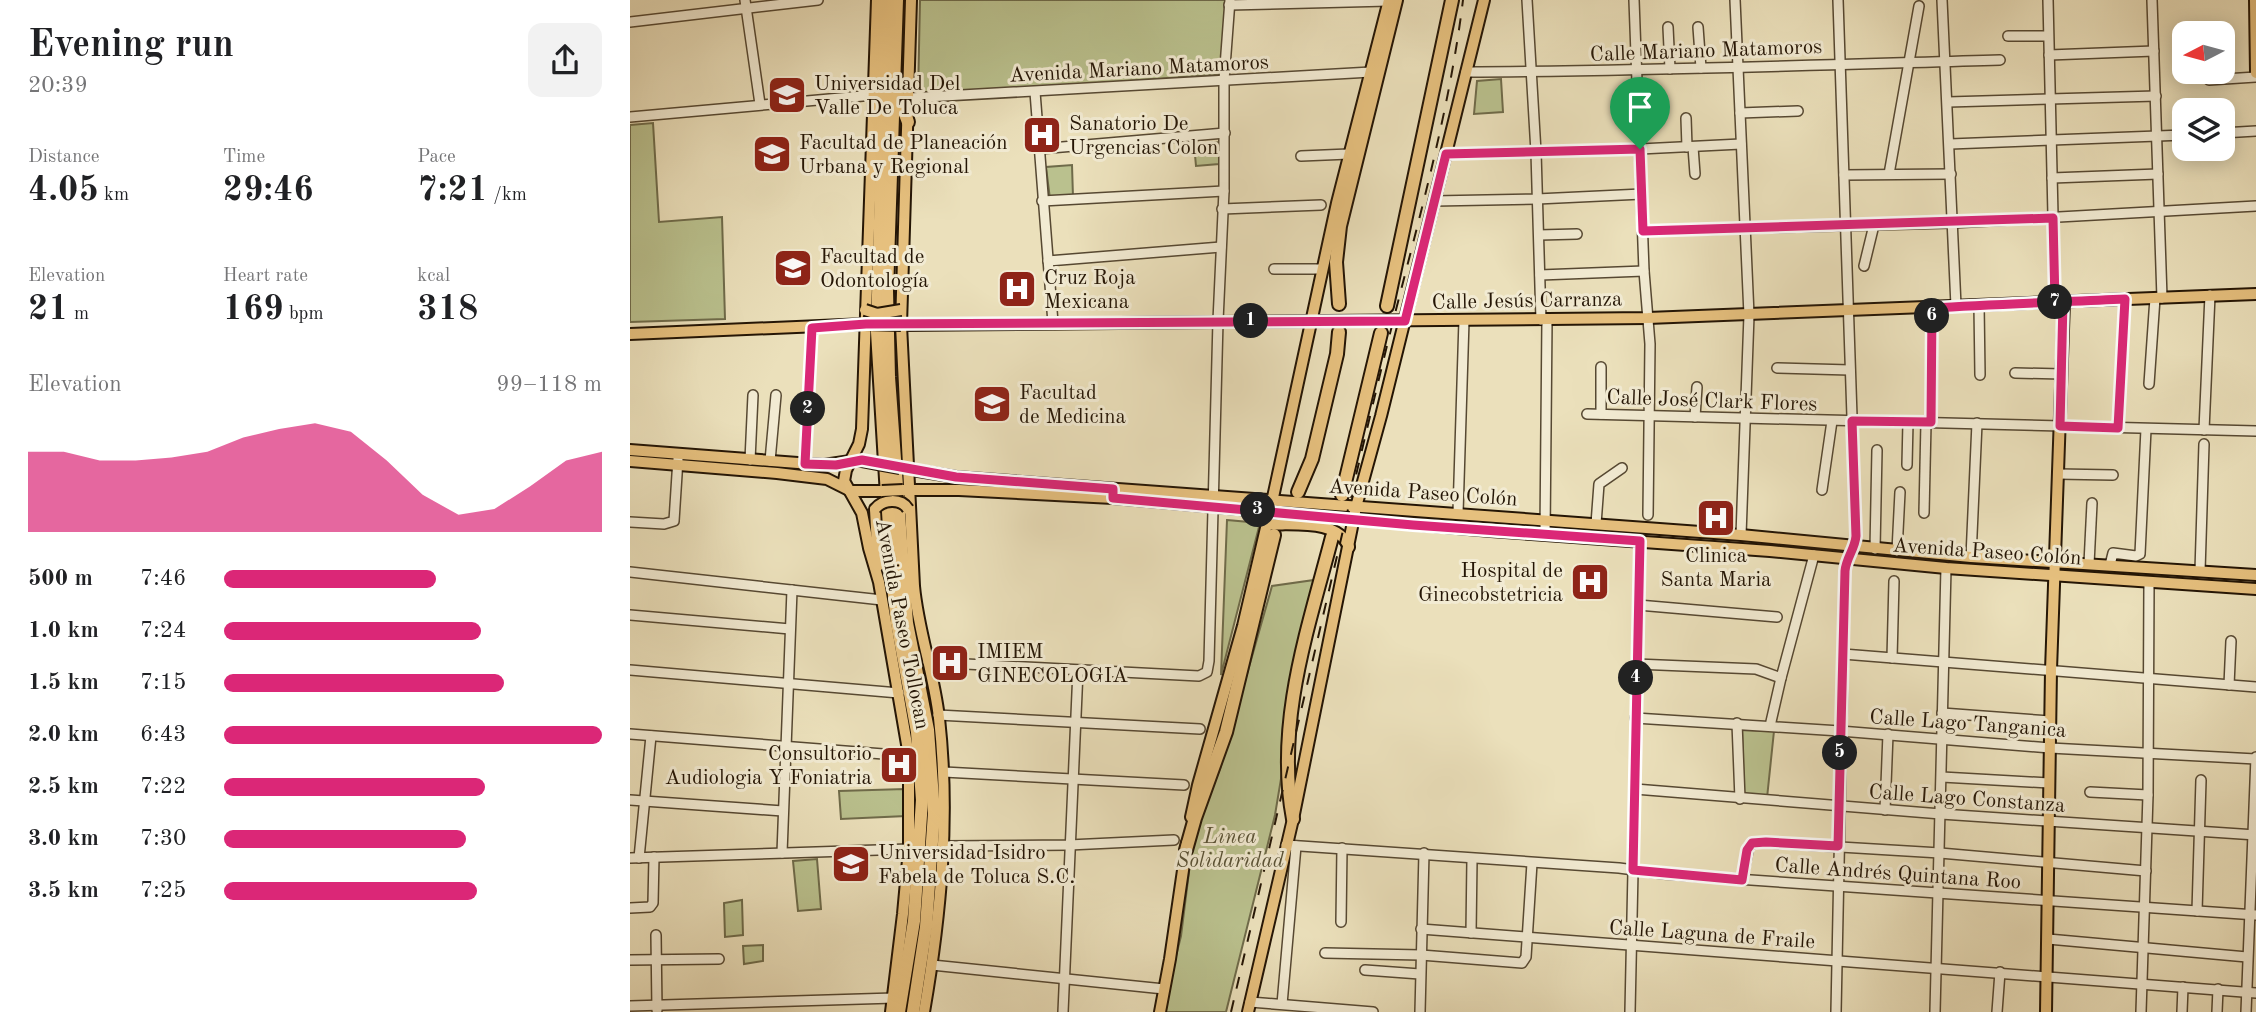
<!DOCTYPE html>
<meta charset="utf-8">
<style>
:root{--surface:#fff;--page:#f2f2f2;--text:#202124;--muted:#757577;--accent:#db2777}
body{margin:0;font-family:"Old Standard TT",serif;background:var(--page);color:var(--text);height:100vh;display:flex;flex-direction:column;font-size:26px;white-space:nowrap}
*{box-sizing:border-box;margin:0}
p{font-size:23px;color:var(--muted)}
.icon{flex:none;width:38px;height:38px;fill:none;stroke:currentColor;stroke-width:2;stroke-linecap:round;stroke-linejoin:round}
.map{position:relative;flex:1;overflow:hidden}
.side{display:flex;flex-direction:column;background:var(--surface);width:630px}
.side>*{flex:none}
.needle{width:46px;rotate:264deg}
.fabs{position:absolute;left:1542px;top:21px;display:grid;gap:14px}
.fabs a{display:grid;place-items:center;width:63px;height:63px;border-radius:14px;background:var(--surface);box-shadow:0 4px 18px #0003;font-size:35px}
.pin{position:absolute;display:grid;place-items:center;width:60px;height:60px;color:#fff;margin:-72px -30px;border-radius:50% 50% 50% 0;rotate:-45deg;box-shadow:0 0 7px #0007}
.pin .icon{rotate:45deg}
.km{position:absolute;width:35px;height:35px;margin:-18px;border-radius:50%;background:#222;color:#fff;font-size:19px;line-height:35px;text-align:center}
.round{display:grid;place-items:center;flex:none;width:74px;height:74px;border-radius:14px;background:var(--page)}
.head{display:flex;align-items:center;justify-content:space-between;height:119px;padding:0 28px}
h1{font-size:38px;font-weight:600;line-height:52px}
.stats{display:grid;grid-template-columns:repeat(3,1fr);gap:10px;height:119px;padding:7px 28px}
.stats div{display:grid;align-content:center}
.stats b{font-size:35px;font-weight:600}
.stats small{font-size:19px;font-weight:400}
.stats p{font-size:19px}
.chart{height:196px;padding:14px 28px}
.chart p{display:flex;justify-content:space-between}
.chart svg{width:100%;height:126px;margin-top:7px;fill:var(--accent);opacity:.7}
ul{padding:0 28px;list-style:none;font-size:23px}
li{display:grid;grid-template-columns:112px 84px 1fr;align-items:center;height:52px}
li i{height:18px;border-radius:9px;background:var(--accent)}
main{display:flex;flex:1;min-height:0}
.map>svg:first-child{display:block}
.green{fill:#bac18e;stroke:#6f6b4a;stroke-width:2}
.lines{fill:none;stroke-linecap:round;stroke-linejoin:round}
.minor-casing{stroke:#564832;stroke-width:12}
.major-casing{stroke:#241505;stroke-width:14}
.highway-casing{stroke:#241505;stroke-width:16}
.minor{stroke:#f2ebd3;stroke-width:9}
.major{stroke:#e6c07e;stroke-width:10}
.highway{stroke:#e6c07e;stroke-width:12}
.rail{stroke:#241505;stroke-width:2;stroke-dasharray:12 12;stroke-linecap:butt}
.major-bridge-casing{stroke:#241505;stroke-width:14;stroke-linecap:butt}
.major-bridge{stroke:#e6c07e;stroke-width:10}
.route-casing{stroke:#fff;stroke-width:14}
.route{stroke:#db2777;stroke-width:9}
.labels{text-anchor:middle;stroke-width:6;stroke-linejoin:round;paint-order:stroke}
.street-label{font-size:21px;fill:#241505;stroke:#f2ebd3}
.poi-label{font-size:21px;fill:#241505;stroke:#f2ebd3;text-anchor:start}
.park-label{font-size:21px;font-style:italic;fill:#585135;stroke:#f2ebd3}
</style>
<main>
<section class="side">
<div class="head"><div><h1>Evening run</h1><p>20:39</p></div><a class="round"><svg class="icon" aria-label="share" viewBox="0 0 24 24"><path d="M12 15V3M7 8l5-5 5 5M5 13v7h14v-7"/></svg></a></div>
<div class="stats">
<div><p>Distance</p><b>4.05<small> km</small></b></div>
<div><p>Time</p><b>29:46</b></div>
<div><p>Pace</p><b>7:21<small> /km</small></b></div>
</div>
<div class="stats">
<div><p>Elevation</p><b>21<small> m</small></b></div>
<div><p>Heart rate</p><b>169<small> bpm</small></b></div>
<div><p>kcal</p><b>318</b></div>
</div>
<div class="chart"><p><span>Elevation</span>99–118 m</p>
<svg viewBox="0 0 160 44" preserveAspectRatio="none"><path d="M0 44V16L10 16L20 19L30 19L40 18L50 16L60 11L70 8L80 6L90 9L100 19L110 31L120 38L130 36L140 28L150 19L160 16V44z"/></svg>
</div>
<ul>
<li><b>500 m</b>7:46<i style="width:56%"></i></li>
<li><b>1.0 km</b>7:24<i style="width:68%"></i></li>
<li><b>1.5 km</b>7:15<i style="width:74%"></i></li>
<li><b>2.0 km</b>6:43<i style="width:100%"></i></li>
<li><b>2.5 km</b>7:22<i style="width:69%"></i></li>
<li><b>3.0 km</b>7:30<i style="width:64%"></i></li>
<li><b>3.5 km</b>7:25<i style="width:67%"></i></li>
</ul>
</section>
<div class="map">
<svg width="1626" height="1012" viewBox="0 0 1626 1012">
<rect width="100%" height="100%" fill="#ebe0bb"/>
<filter id="stains"><feTurbulence type="fractalNoise" baseFrequency=".00286" numOctaves="4"/><feColorMatrix values="0 0 0 0 .2 0 0 0 0 .09 0 0 0 0 .02 0 0 0 .5 -.17"/></filter>
<radialGradient id="worn" r=".72"><stop offset=".6" stop-color="#630" stop-opacity="0"/><stop offset="1" stop-color="#630" stop-opacity=".3"/></radialGradient>
<g class="green">
<path d="M290,0H596L595,74L288,96Z"/>
<path d="M871,79L873,112L844,114L847,81Z"/>
<path d="M23,123L29,222L92,217L95,319L0,322V125Z"/>
<path d="M590,142L589,164L566,166L564,144Z"/>
<path d="M442,165L443,197L420,199L416,167Z"/>
<path d="M597,520L630,523L591,675Z"/>
<path d="M684,580L645,815L596,1012H532L551,936L562,848L573,811L590,769L642,586Z"/>
<path d="M1112,730L1144,731L1137,798L1114,796Z"/>
<path d="M275,789L276,816L211,819L209,791Z"/>
<path d="M187,859L191,909L168,911L163,861Z"/>
<path d="M112,900L113,935L95,937L94,903Z"/>
<path d="M133,945V961L114,964L113,946Z"/>
</g>
<g class="lines">
<g class="minor-casing">
<g id="minor">
<path d="M115,0L130,104"/>
<path d="M897,0L906,152L911,320"/>
<path d="M1004,0L1014,271L1020,344L1018,515"/>
<path d="M1105,0L1119,315L1111,535"/>
<path d="M1312,0L1326,306"/>
<path d="M1418,0L1425,302"/>
<path d="M1522,0L1532,298"/>
<path d="M599,5L758,1"/>
<path d="M0,22L188,0"/>
<path d="M1038,27L1040,69"/>
<path d="M1068,27L1071,68"/>
<path d="M1378,36H1418"/>
<path d="M1419,55L1524,51"/>
<path d="M836,72C1014,71 1192,65 1370,60"/>
<path d="M1579,80L1626,77"/>
<path d="M405,92L423,323"/>
<path d="M279,98L741,72"/>
<path d="M1318,102L1526,96"/>
<path d="M1110,113L1168,111"/>
<path d="M0,117L244,95"/>
<path d="M1056,118L1057,147"/>
<path d="M1592,133L1626,131"/>
<path d="M1320,144L1554,135"/>
<path d="M1063,147L1065,174"/>
<path d="M409,149L595,133"/>
<path d="M816,154L1010,149L1111,144"/>
<path d="M671,156L719,154"/>
<path d="M1259,174L1289,6"/>
<path d="M1214,175L1321,174"/>
<path d="M1422,178L1528,174"/>
<path d="M412,201L594,191"/>
<path d="M804,201L907,199L1012,194"/>
<path d="M592,209L691,205"/>
<path d="M1013,231L1323,223L1626,206"/>
<path d="M909,235L947,234"/>
<path d="M418,261L591,247"/>
<path d="M1234,266L1244,225"/>
<path d="M644,269H692"/>
<path d="M910,275L1014,271"/>
<path d="M1349,305L1350,375"/>
<path d="M1147,368L1220,370"/>
<path d="M1385,373L1432,374"/>
<path d="M1519,384L1525,298"/>
<path d="M957,414L1626,431"/>
<path d="M971,414V367"/>
<path d="M1065,417L1067,387"/>
<path d="M1301,422L1302,308"/>
<path d="M1488,428L1495,299"/>
<path d="M1574,430L1580,295"/>
<path d="M120,460L123,395"/>
<path d="M140,461L146,395"/>
<path d="M175,464L182,328"/>
<path d="M1277,465L1278,422"/>
<path d="M1428,474L1483,475"/>
<path d="M1192,490L1202,421"/>
<path d="M828,513L834,320"/>
<path d="M1294,513L1296,423"/>
<path d="M0,522L34,524L44,521L48,459"/>
<path d="M966,524L969,484L992,468"/>
<path d="M915,534L917,320"/>
<path d="M1245,549L1247,450"/>
<path d="M1267,551L1270,492"/>
<path d="M1341,557L1347,423"/>
<path d="M1459,564L1462,503"/>
<path d="M1480,565L1483,553L1506,556L1510,554L1516,429"/>
<path d="M1570,571L1574,444"/>
<path d="M0,572L252,600"/>
<path d="M1008,605L1147,617"/>
<path d="M0,615L160,629"/>
<path d="M1213,654L1626,687"/>
<path d="M1262,658L1264,581"/>
<path d="M298,662L569,676L577,672L579,661L588,321L594,191V80L600,0"/>
<path d="M1006,664L1126,669L1151,678"/>
<path d="M0,670L269,693"/>
<path d="M1599,685L1601,641"/>
<path d="M1312,713L1420,721"/>
<path d="M308,715L570,729"/>
<path d="M1005,718L1210,731L1420,748L1626,759"/>
<path d="M1107,723L1110,799"/>
<path d="M1140,726L1151,678L1184,555"/>
<path d="M0,734L279,756"/>
<path d="M314,772L554,785"/>
<path d="M1312,777L1419,783"/>
<path d="M1005,789L1311,814L1626,835"/>
<path d="M1460,792L1518,795"/>
<path d="M0,800L153,811"/>
<path d="M1255,810L1258,734"/>
<path d="M656,845L989,868L1034,874L1626,915"/>
<path d="M314,846L439,845L544,840"/>
<path d="M152,853L162,590"/>
<path d="M0,858L279,849"/>
<path d="M9,858L21,736"/>
<path d="M1112,880L1119,846L1126,842L1310,853L1516,871"/>
<path d="M0,908L20,907L23,903L24,857"/>
<path d="M1567,911L1571,780"/>
<path d="M711,922L712,848"/>
<path d="M791,929L1626,993"/>
<path d="M841,933L842,859"/>
<path d="M26,935L27,1010"/>
<path d="M1418,939L1617,957"/>
<path d="M695,953L791,955L892,963L896,957L902,863"/>
<path d="M0,960L89,959"/>
<path d="M302,965L534,989"/>
<path d="M735,970L790,974"/>
<path d="M620,1002L743,1012"/>
<path d="M652,1004L666,846"/>
<path d="M0,1006L264,998"/>
<path d="M433,1012L448,670"/>
<path d="M790,1012L794,853"/>
<path d="M1000,1012L1010,541"/>
<path d="M1206,1012L1215,571C1216,558 1225,549 1226,536L1208,0"/>
<path d="M1305,1012L1316,568"/>
<path d="M1367,1012L1370,972"/>
<path d="M1511,1012L1518,795L1519,582"/>
<path d="M1552,1012L1553,987"/>
<path d="M1587,1012L1588,989"/>
<path d="M1616,1012L1626,757"/>
</g>
</g>
<g class="major-casing">
<g id="major">
<path d="M247,0L232,429L229,444L216,470L214,481L232,513L239,548L249,582L279,756V849L273,914L261,1012"/>
<path d="M281,0L271,325L284,586C288,631 304,673 309,718C320,817 311,914 294,1012"/>
<path d="M1625,0L1626,73"/>
<path d="M271,325L1018,318L1626,294"/>
<path d="M0,334L236,324"/>
<path d="M0,450L194,465L227,460L248,464"/>
<path d="M0,461L147,473L197,479L221,491H252"/>
<path d="M270,468L326,477L1111,535L1341,557L1626,575"/>
<path d="M273,490H329L483,498L861,531L1140,551L1316,568L1626,589"/>
<path d="M245,509L248,566"/>
<path d="M636,524C663,526 707,518 719,547"/>
<path d="M561,817L568,785L613,626L640,511L707,203L759,0"/>
<path d="M530,1012L540,959L557,843"/>
<path d="M618,1012L663,819L726,507L751,416L854,0"/>
<path d="M1416,1012L1421,670L1434,302"/>
</g>
</g>
<g class="highway-casing">
<g id="highway">
<path d="M256,0L247,332L262,577L267,623L287,732L292,800L284,921L269,1012"/>
<path d="M267,0L257,291L259,377L277,623L298,730L304,813L296,927L283,1012"/>
<path d="M267,93L278,122"/>
<path d="M709,304L706,262L710,226L766,0"/>
<path d="M757,306L822,0"/>
<path d="M668,492L682,459L707,354L709,332"/>
<path d="M712,495L751,333"/>
<path d="M663,819C645,723 678,629 702,537"/>
<path d="M556,850L565,818L596,732L644,535"/>
</g>
</g>
<use href="#minor" class="minor"/>
<use href="#major" class="major"/>
<use href="#highway" class="highway"/>
<path class="rail" d="M601,1012C652,795 701,578 753,362C782,242 818,123 833,0"/>
<g class="major-bridge-casing">
<g id="major-bridge">
<path d="M235,310L247,314L271,310"/>
<path d="M236,324L271,325"/>
<path d="M248,464L270,468"/>
<path d="M252,491L273,490"/>
<path d="M245,509C253,499 271,498 278,509"/>
</g>
</g>
<use href="#major-bridge" class="major-bridge"/>
</g>
<g class="lines">
<g class="route-casing">
<path id="route" d="M1010,149L816,154L775,321L236,324L182,328L175,464L206,465L232,460L326,477L483,489V498L783,525L1010,541L1003,870L1112,880L1117,850L1122,843L1136,842L1208,846L1215,571C1216,558 1225,549 1226,536L1222,421L1301,422L1302,308C1366,304 1430,302 1495,299L1488,428L1430,426L1433,302H1425L1423,218L1013,231L1010,149"/>
</g>
<use href="#route" class="route"/>
</g>
<defs>
<g id="university-square" transform="scale(2.0125)"><rect x="-9" y="-9" width="18" height="18" rx="4" fill="#8f2418" stroke="#f2ebd3"/><path d="M0-5L7-2L0 1L-7-2ZM-4 1L0 2.5L4 1V4Q0 6-4 4Z" fill="#fff"/></g>
<g id="hospital-square" transform="scale(2.0125)"><rect x="-9" y="-9" width="18" height="18" rx="4" fill="#8f2418" stroke="#f2ebd3"/><path d="M-5-5h3v3.5h4V-5h3V5h-3V1.5h-4V5h-3Z" fill="#fff"/></g>
</defs>
<g fill-rule="evenodd">
<use href="#university-square" x="157" y="95"/>
<use href="#hospital-square" x="412" y="135"/>
<use href="#university-square" x="142" y="154"/>
<use href="#university-square" x="163" y="268"/>
<use href="#hospital-square" x="387" y="289"/>
<use href="#university-square" x="362" y="404"/>
<use href="#hospital-square" x="1086" y="518"/>
<use href="#hospital-square" x="960" y="582"/>
<use href="#hospital-square" x="320" y="663"/>
<use href="#hospital-square" x="269" y="765"/>
<use href="#university-square" x="221" y="864"/>
</g>
<g class="labels">
<g class="street-label">
<text transform="translate(1076 50) rotate(-2)" y="7">Calle Mariano Matamoros</text>
<text transform="translate(509 68) rotate(-3)" y="7">Avenida Mariano Matamoros</text>
<text transform="translate(897 300) rotate(-1)" y="7">Calle Jesús Carranza</text>
<text transform="translate(1082 400) rotate(2)" y="7">Calle José Clark Flores</text>
<text transform="translate(793 492) rotate(4)" y="7">Avenida Paseo Colón</text>
<text transform="translate(1357 551) rotate(4)" y="7">Avenida Paseo Colón</text>
<text transform="translate(273 624) rotate(79)" y="7">Avenida Paseo Tollocan</text>
<text transform="translate(1338 723) rotate(4)" y="7">Calle Lago Tanganica</text>
<text transform="translate(1337 798) rotate(4)" y="7">Calle Lago Constanza</text>
<text transform="translate(1268 873) rotate(4)" y="7">Calle Andrés Quintana Roo</text>
<text transform="translate(1082 934) rotate(4)" y="7">Calle Laguna de Fraile</text>
</g>
<g class="poi-label">
<text x="184" y="90">Universidad Del<tspan x="184" dy="24">Valle De Toluca</tspan></text>
<text x="439" y="130">Sanatorio De<tspan x="439" dy="24">Urgencias Colon</tspan></text>
<text x="169" y="149">Facultad de Planeación<tspan x="169" dy="24">Urbana y Regional</tspan></text>
<text x="190" y="263">Facultad de<tspan x="190" dy="24">Odontología</tspan></text>
<text x="414" y="284">Cruz Roja<tspan x="414" dy="24">Mexicana</tspan></text>
<text x="389" y="399">Facultad<tspan x="389" dy="24">de Medicina</tspan></text>
<text x="1086" y="562" text-anchor="middle">Clinica<tspan x="1086" dy="24">Santa Maria</tspan></text>
<text x="933" y="577" text-anchor="end">Hospital de<tspan x="933" dy="24">Ginecobstetricia</tspan></text>
<text x="347" y="658">IMIEM<tspan x="347" dy="24">GINECOLOGIA</tspan></text>
<text x="242" y="760" text-anchor="end">Consultorio<tspan x="242" dy="24">Audiologia Y Foniatria</tspan></text>
<text x="248" y="859">Universidad Isidro<tspan x="248" dy="24">Fabela de Toluca S.C.</tspan></text>
</g>
<g class="park-label">
<text x="600" y="843">Linea<tspan x="600" dy="24">Solidaridad</tspan></text>
</g>
</g>
<rect width="100%" height="100%" filter="url(#stains)"/>
<rect width="100%" height="100%" fill="url(#worn)"/>
</svg>
<div class="fabs">
<a><svg class="needle" viewBox="-14 -14 28 28"><path d="M0-13l5 13h-10z" fill="#e53935"/><path d="M0 13l5-13h-10z" fill="#757577"/></svg></a>
<a><svg class="icon" aria-label="layers" viewBox="0 0 24 24"><path d="M12 4l9 5-9 5-9-5zM3 14l9 5 9-5"/></svg></a>
</div>
<div class="pin" style="left:1010px;top:149px;background:#1e9e55"><svg class="icon" aria-label="arrive" viewBox="0 0 24 24"><path d="M6 21V4h12l-3 4 3 4H6"/></svg></div>
<b class="km" style="left:621px;top:321px">1</b>
<b class="km" style="left:178px;top:409px">2</b>
<b class="km" style="left:628px;top:510px">3</b>
<b class="km" style="left:1006px;top:678px">4</b>
<b class="km" style="left:1210px;top:753px">5</b>
<b class="km" style="left:1302px;top:316px">6</b>
<b class="km" style="left:1425px;top:302px">7</b>
</div>
</main>
